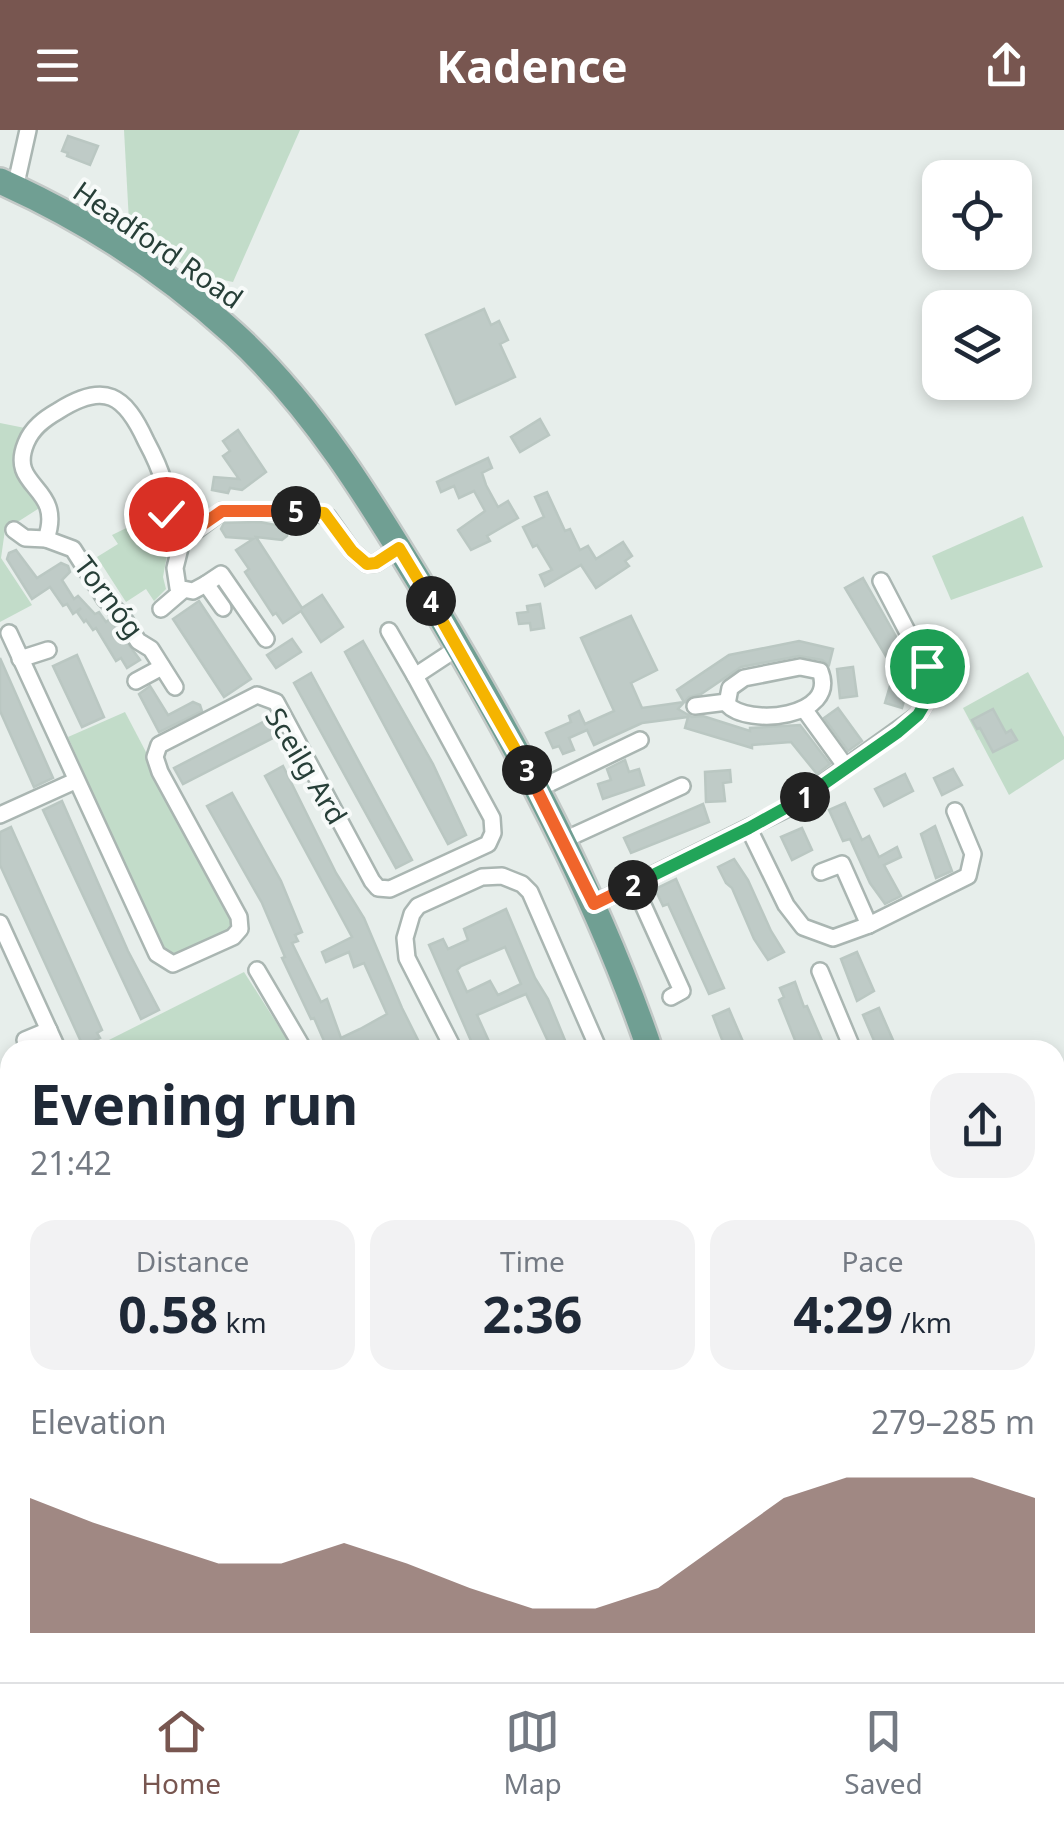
<!DOCTYPE html>
<meta charset="utf-8">
<style>
:root{--surface:#fff;--page:#f2f2f3;--text:#1f2937;--muted:#747a83;--line:#e0e1e3;--accent:#785650}
body{margin:0;font-family:"Noto Sans",sans-serif;background:var(--page);color:var(--text);height:100vh;display:flex;flex-direction:column;font-size:38px;white-space:nowrap}
*{box-sizing:border-box;margin:0}
p{font-size:32px;color:var(--muted)}
.icon{flex:none;width:55px;height:55px;fill:none;stroke:currentColor;stroke-width:2;stroke-linecap:round;stroke-linejoin:round}
.map{position:relative;flex:1;overflow:hidden}
.sheet{position:absolute;left:0px;top:910px;width:1065px;height:642px;display:flex;flex-direction:column;background:var(--surface);border-radius:30px 30px 0 0;box-shadow:0 5px 15px #0003}
.sheet>*{flex:none}
.buttons{position:absolute;left:922px;top:30px;display:grid;gap:20px}
.buttons a{display:grid;place-items:center;width:110px;height:110px;border-radius:20px;background:var(--surface);box-shadow:0 5px 15px #0003;font-size:50px}
.pin{position:absolute;display:grid;place-items:center;width:85px;height:85px;color:#fff;margin:-42px;border:5px solid #fff;border-radius:50%;box-shadow:0 2px 10px #0007}
.km{position:absolute;width:50px;height:50px;margin:-25px;border-radius:50%;background:#222;color:#fff;font-size:28px;line-height:50px;text-align:center}
.round{display:grid;place-items:center;flex:none;width:105px;height:105px;border-radius:30px;background:var(--page)}
.summary{display:flex;align-items:center;justify-content:space-between;height:170px;padding:0 30px}
h1{font-size:55px;font-weight:700;line-height:75px}
.stats{display:grid;grid-template-columns:repeat(3,1fr);gap:15px;height:170px;padding:10px 30px}
.stats div{display:grid;align-content:center;border-radius:25px;background:var(--page);text-align:center}
.stats b{font-size:50px;font-weight:700}
.stats small{font-size:28px;font-weight:400}
.stats p{font-size:28px}
.chart{height:280px;padding:20px 30px}
.chart p{display:flex;justify-content:space-between}
.chart svg{width:100%;height:180px;margin-top:10px;fill:var(--accent);opacity:.7}
header{display:flex;justify-content:space-between;align-items:center;height:130px;padding:0 30px;background:var(--accent);color:#fff;font-size:45px;font-weight:700}
.tabs{display:flex;justify-content:space-around;align-items:center;height:140px;border-top:2px solid var(--line);background:var(--surface);font-size:28px;color:var(--muted)}
.tabs a{display:grid;justify-items:center;gap:5px}
.tabs .current{color:var(--accent)}
.map>svg:first-child{display:block}
.built{fill:#d5deda}
.green{fill:#c2dcc9}
.building{fill:#bfcbc7;stroke:#bac7c2;stroke-width:2.5;fill-rule:evenodd}
.lines{fill:none;stroke-linecap:round;stroke-linejoin:round}
.street-casing{stroke:#aab6b2;stroke-width:20}
.primary-casing{stroke:#c3c9c7;stroke-width:30}
.street{stroke:#fff;stroke-width:15}
.primary{stroke:#709f93;stroke-width:25}
.split-1-casing{stroke:#fff;stroke-width:20}
.split-2-casing{stroke:#fff;stroke-width:20}
.split-3-casing{stroke:#fff;stroke-width:20}
.split-4-casing{stroke:#fff;stroke-width:20}
.split-5-casing{stroke:#fff;stroke-width:20}
.split-6-casing{stroke:#fff;stroke-width:20}
.split-1{stroke:#22a559;stroke-width:12}
.split-2{stroke:#22a559;stroke-width:12}
.split-3{stroke:#f0652b;stroke-width:12}
.split-4{stroke:#f5b400;stroke-width:12}
.split-5{stroke:#f5b400;stroke-width:12}
.split-6{stroke:#f0652b;stroke-width:12}
.labels{text-anchor:middle;stroke-width:8;stroke-linejoin:round;paint-order:stroke}
.street-label{font-size:28px;fill:#273f38;stroke:#f7faf9}
</style>
<header><svg class="icon" aria-label="menu" viewBox="0 0 24 24"><path d="M4 6h16M4 12h16M4 18h16"/></svg>Kadence<svg class="icon" aria-label="share" viewBox="0 0 24 24"><path d="M12 15V3M7 8l5-5 5 5M5 13v7h14v-7"/></svg></header>
<div class="map">
<svg width="1064" height="1552" viewBox="0 0 1064 1552">
<rect width="100%" height="100%" fill="#e7eeeb"/>
<path class="built" d="M851,1542L855,1552H672L665,1543Z"/>
<g class="green">
<path d="M124,0H300L233,152L195,144L129,92Z"/>
<path d="M0,293L25,298C6,336 16,347 41,377L5,400L1,428L32,475L0,492Z"/>
<path d="M155,384L157,396L169,414L163,447L166,459L154,471L146,459L126,472L97,427L118,414L112,405Z"/>
<path d="M1023,386L1043,437L951,470L932,426Z"/>
<path d="M1028,542L1064,607V629L1009,665L963,578Z"/>
<path d="M125,582L233,788V796L227,803L180,825L171,826L160,815L68,607Z"/>
<path d="M244,842L294,920H89Z"/>
</g>
<g class="building">
<path d="M68,6L98,16L90,35L67,26L68,23L62,21Z"/>
<path d="M484,179L491,195L499,191L508,210L500,214L515,247L456,274L426,205Z"/>
<path d="M540,289L549,305L520,322L511,307Z"/>
<path d="M238,300L266,342L242,360L230,358L228,363L212,360L214,347L239,349L223,326L230,321L223,311Z"/>
<path d="M488,328L492,338L482,343L486,355L498,377L508,371L518,388L487,406L490,411L471,420L458,400L485,381L474,361L459,368L454,356L441,362L437,352Z"/>
<path d="M547,362L565,401L570,399L580,420L588,416L596,429L623,412L632,426L625,431L629,436L596,458L581,435L545,456L540,445L552,440L537,415L533,417L523,397L544,387L535,367Z"/>
<path d="M260,392L286,397L287,406L282,410L256,407L302,478L322,465L343,497L321,512L301,481L283,493L276,483L273,485L245,442L249,439L236,420L253,409L226,407L221,399L224,393Z"/>
<path d="M16,420L37,448L61,433L68,436L70,442L62,450L74,469L78,466L95,484L99,482L106,492L110,489L140,530L127,538L121,528L116,531L96,498L93,500L86,490L84,492L77,482L81,478L73,484L67,474L63,476L50,457L32,469L7,429L9,423Z"/>
<path d="M863,448L911,533L896,543L845,458Z"/>
<path d="M199,471L251,549L224,567L173,489Z"/>
<path d="M540,474L544,498L531,500L530,493L519,494L517,483L528,482L527,476Z"/>
<path d="M631,486L657,540L631,553L642,578L684,572L677,560L729,525L799,511L833,519L829,535L822,530L799,526L741,537L701,564L689,567L678,579L692,587L703,586L750,601V598L800,595L830,634L817,644L791,612L752,615V618L685,598L688,587L642,593L594,615L587,600L569,608L574,620L563,624L559,616L553,618L546,603L571,592L569,586L579,581L585,594L614,581L581,508Z"/>
<path d="M292,509L301,522L276,538L267,525Z"/>
<path d="M363,511L433,634L466,705L448,714L345,522Z"/>
<path d="M77,525L104,587L82,597L53,536Z"/>
<path d="M0,528L53,648L34,657L0,581Z"/>
<path d="M853,537L857,566L840,568L837,539Z"/>
<path d="M311,543L412,730L396,738L294,553Z"/>
<path d="M892,549L909,554L902,578L885,573Z"/>
<path d="M150,556L168,585L193,572L200,575L202,581L159,602L139,564Z"/>
<path d="M838,578L862,611L848,621L824,588Z"/>
<path d="M993,579L1006,603L1011,600L1017,610L993,622L980,598L977,599L972,590Z"/>
<path d="M267,590L277,606L183,654L174,638Z"/>
<path d="M625,630L629,642L639,639L644,655L603,669L598,654L611,650L607,639Z"/>
<path d="M283,636L336,743L364,788L402,878L423,920H328L314,888L311,889L282,828L285,827L262,773L207,676L232,663L281,751L302,802L295,805L298,811L292,813L321,872L327,869L341,908L360,899L387,884L364,833L354,837L349,822L326,832L322,822L352,807L265,646Z"/>
<path d="M953,639L962,655L942,665L934,648Z"/>
<path d="M730,640L731,652L723,653L725,671L706,672L705,642Z"/>
<path d="M905,644L913,661L884,676L875,659Z"/>
<path d="M62,671L128,821L159,880L141,889L43,680Z"/>
<path d="M845,673L862,710L869,706L879,727L897,717L901,727L884,735L901,766L885,774L870,753L850,709L843,711L829,680Z"/>
<path d="M703,674L709,692L631,723L624,708Z"/>
<path d="M935,696L952,741L936,748L921,704Z"/>
<path d="M11,697L102,900L97,903L100,908L83,916L0,735V702Z"/>
<path d="M802,698L812,720L792,730L781,707Z"/>
<path d="M734,729L748,750L771,801L784,822L768,830L754,809L732,758L726,753L718,737Z"/>
<path d="M676,749L724,858L709,864L668,774L663,776L655,759Z"/>
<path d="M506,779L535,848L548,869L569,920H552L526,864L477,885L492,918L475,920L429,815L443,809L448,819L468,810L464,799ZM505,817L521,854L498,865L490,851L467,862L457,840L461,836Z"/>
<path d="M857,822L874,861L857,871L841,829Z"/>
<path d="M795,852L804,877L807,876L826,920H799L779,870L784,867L780,858Z"/>
<path d="M879,878L896,917L890,920H878L863,885Z"/>
<path d="M729,879L744,914L726,920L713,886Z"/>
<path d="M0,998L10,1020V1024L3,1027L10,1042V1085L0,1064Z"/>
</g>
<g class="lines">
<g class="street-casing">
<g id="street">
<path d="M15,58L28,0"/>
<path d="M14,400L25,408L46,409C65,355 7,359 26,313C32,298 44,289 58,281C105,251 125,265 146,311C153,324 160,339 164,353C168,371 163,390 177,404L190,405L222,381H312L328,387L352,421L367,434L376,433L399,418"/>
<path d="M183,406L175,438L178,458L193,461L206,454L223,478"/>
<path d="M46,409L73,419L105,469L122,486L138,511L151,519L175,557"/>
<path d="M206,454L221,444L266,509"/>
<path d="M161,479L182,461"/>
<path d="M389,501L415,546"/>
<path d="M9,503L157,824L173,834L233,807L240,799L239,787L160,642L155,627L159,615L257,565L276,572L372,751L378,758L390,759L488,714L493,703L492,688L415,546L459,517"/>
<path d="M20,529L48,520"/>
<path d="M800,537L820,541C839,588 747,597 727,574L730,558L744,548Z"/>
<path d="M136,551L162,537"/>
<path d="M695,576L727,572"/>
<path d="M804,579L846,637"/>
<path d="M538,659L640,610"/>
<path d="M0,685L75,651"/>
<path d="M749,699L786,775L803,797L833,808L869,795L968,746L973,724L955,681"/>
<path d="M564,710L682,656"/>
<path d="M821,742L842,734L869,795"/>
<path d="M634,755L682,861L671,867"/>
<path d="M594,774L790,677L918,585L933,560V551L881,451"/>
<path d="M0,793L58,920"/>
<path d="M257,840L304,920"/>
<path d="M820,841L853,920"/>
<path d="M25,910L49,900"/>
<path d="M454,920L407,828L405,808L412,784L418,776L482,747L502,746L522,754L530,762L599,920"/>
<path d="M1055,1260L1064,1257"/>
<path d="M1055,1353L1064,1349"/>
<path d="M1055,1494L1064,1491"/>
<path d="M263,1542V1552"/>
<path d="M653,1542L661,1552"/>
<path d="M864,1542L869,1552"/>
<path d="M955,1542L959,1552"/>
<path d="M373,1552L378,1542"/>
<path d="M518,1552L523,1542"/>
</g>
</g>
<g class="primary-casing">
<g id="primary">
<path d="M0,51C85,89 165,141 234,204C316,279 374,377 431,471C517,615 596,762 650,920"/>
<path d="M912,1542L916,1552"/>
</g>
</g>
<use href="#street" class="street"/>
<use href="#primary" class="primary"/>
</g>
<g class="lines">
<g class="split-1-casing">
<path id="split-1" d="M805,667L898,602L918,585L933,560L927,536"/>
</g>
<g class="split-2-casing">
<path id="split-2" d="M633,755L749,698L805,667"/>
</g>
<g class="split-3-casing">
<path id="split-3" d="M527,640L594,774L633,755"/>
</g>
<g class="split-4-casing">
<path id="split-4" d="M431,471L527,640"/>
</g>
<g class="split-5-casing">
<path id="split-5" d="M296,381L324,383L352,421L367,434L376,433L399,418L431,471"/>
</g>
<g class="split-6-casing">
<path id="split-6" d="M166,384L174,401L186,406L222,381H296"/>
</g>
<use href="#split-1" class="split-1"/>
<use href="#split-2" class="split-2"/>
<use href="#split-3" class="split-3"/>
<use href="#split-4" class="split-4"/>
<use href="#split-5" class="split-5"/>
<use href="#split-6" class="split-6"/>
</g>
<g class="labels">
<g class="street-label">
<text transform="translate(158 115) rotate(35)" y="10">Headford Road</text>
<text transform="translate(109 467) rotate(53)" y="10">Tornóg</text>
<text transform="translate(306 636) rotate(59)" y="10">Sceilg Ard</text>
</g>
</g>
</svg>
<div class="buttons">
<a><svg class="icon" aria-label="locate" viewBox="0 0 24 24"><circle cx="12" cy="12" r="6"/><path d="M12 2v4M12 18v4M2 12h4M18 12h4"/></svg></a>
<a><svg class="icon" aria-label="layers" viewBox="0 0 24 24"><path d="M12 4l9 5-9 5-9-5zM3 14l9 5 9-5"/></svg></a>
</div>
<div class="pin" style="left:927px;top:536px;background:#1e9e55"><svg class="icon" aria-label="arrive" viewBox="0 0 24 24"><path d="M6 21V4h12l-3 4 3 4H6"/></svg></div>
<div class="pin" style="left:166px;top:384px;background:#d93025"><svg class="icon" aria-label="check" viewBox="0 0 24 24"><path d="M5 12l5 5 9-10"/></svg></div>
<b class="km" style="left:805px;top:667px">1</b>
<b class="km" style="left:633px;top:755px">2</b>
<b class="km" style="left:527px;top:640px">3</b>
<b class="km" style="left:431px;top:471px">4</b>
<b class="km" style="left:296px;top:381px">5</b>
<section class="sheet">
<div class="summary"><div><h1>Evening run</h1><p>21:42</p></div><a class="round"><svg class="icon" aria-label="share" viewBox="0 0 24 24"><path d="M12 15V3M7 8l5-5 5 5M5 13v7h14v-7"/></svg></a></div>
<div class="stats">
<div><p>Distance</p><b>0.58<small> km</small></b></div>
<div><p>Time</p><b>2:36</b></div>
<div><p>Pace</p><b>4:29<small> /km</small></b></div>
</div>
<div class="chart"><p><span>Elevation</span>279–285 m</p>
<svg viewBox="0 0 160 44" preserveAspectRatio="none"><path d="M0 44V11L10 17L20 22L30 27L40 27L50 22L60 27L70 33L80 38L90 38L100 33L110 22L120 11L130 6L140 6L150 6L160 11V44z"/></svg>
</div>
</section>
</div>
<nav class="tabs">
<a class="current"><svg class="icon" aria-label="home" viewBox="0 0 24 24"><path d="M3 11l9-7 9 7M6 9v11h12V9"/></svg>Home</a>
<a><svg class="icon" aria-label="map" viewBox="0 0 24 24"><path d="M3 6l6-2 6 2 6-2v14l-6 2-6-2-6 2zM9 4v14M15 6v14"/></svg>Map</a>
<a><svg class="icon" aria-label="saved" viewBox="0 0 24 24"><path d="M7 4h10v16l-5-4-5 4z"/></svg>Saved</a>
</nav>
